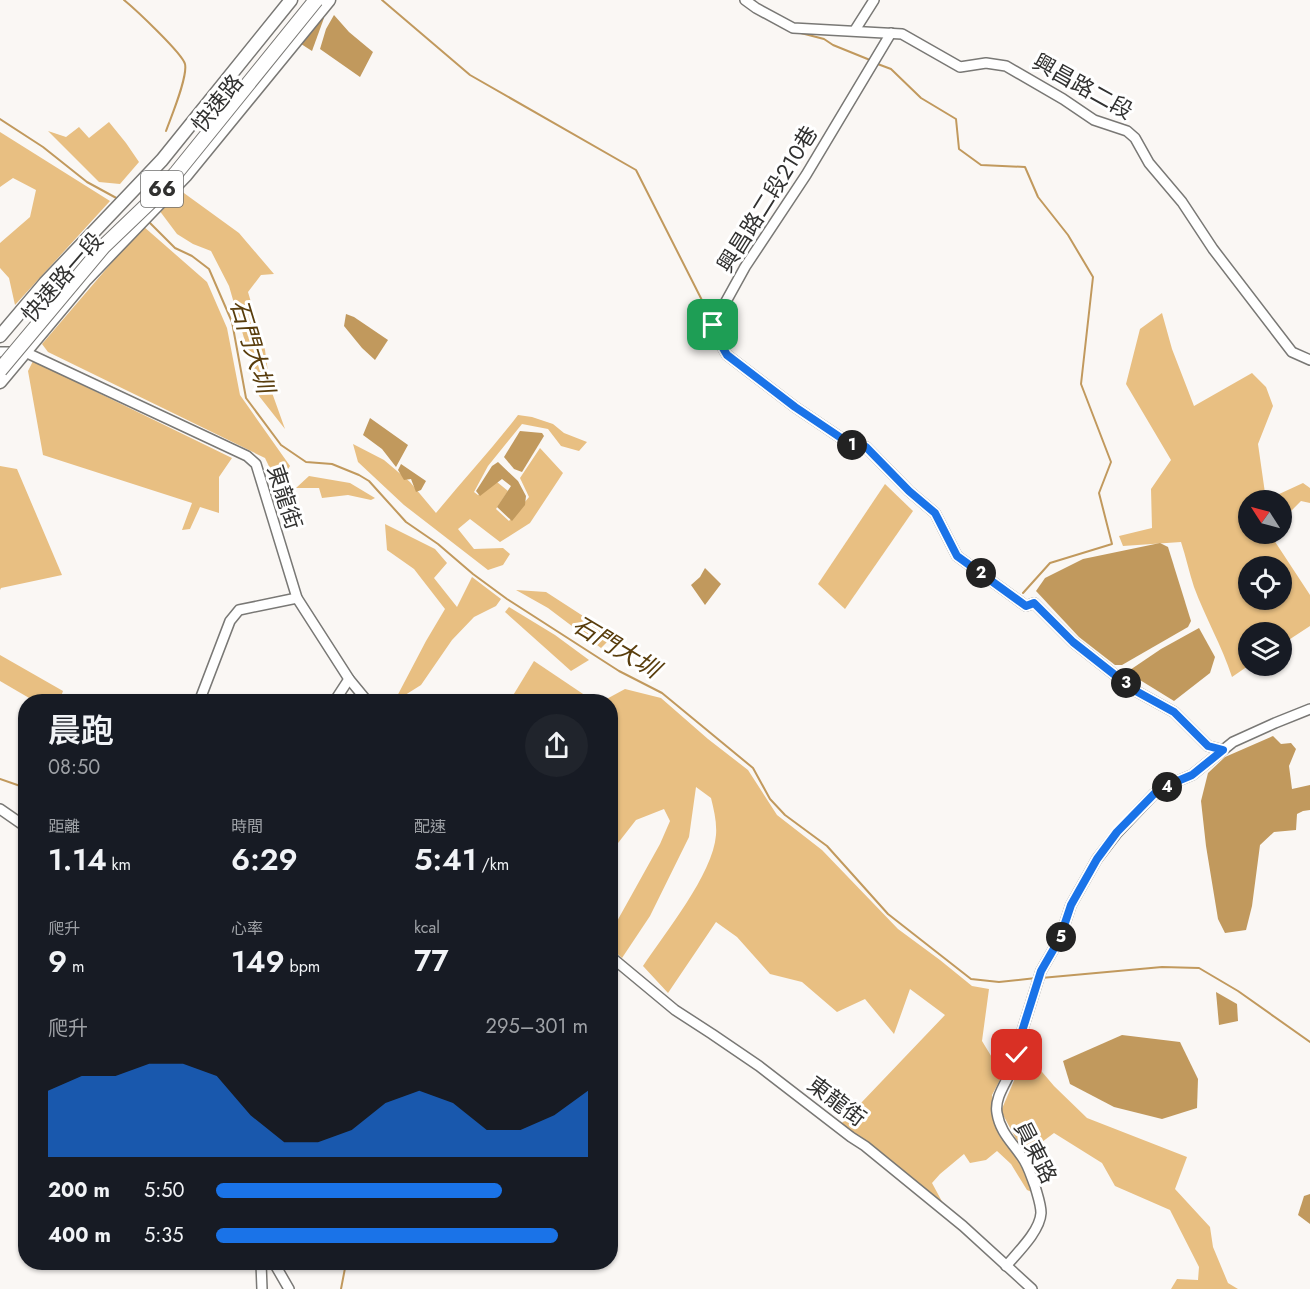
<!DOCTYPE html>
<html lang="zh-TW">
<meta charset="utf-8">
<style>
:root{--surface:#171b24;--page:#20242c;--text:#f1f3f6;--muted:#9ea1a6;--accent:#1a73e8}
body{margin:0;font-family:Jost,"Noto Sans TC",sans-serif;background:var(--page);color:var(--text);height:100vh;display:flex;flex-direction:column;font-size:22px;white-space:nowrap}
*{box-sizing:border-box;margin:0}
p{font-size:20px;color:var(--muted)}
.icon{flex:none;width:33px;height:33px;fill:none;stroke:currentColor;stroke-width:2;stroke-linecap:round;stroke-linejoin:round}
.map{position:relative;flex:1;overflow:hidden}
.sheet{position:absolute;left:18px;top:694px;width:600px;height:576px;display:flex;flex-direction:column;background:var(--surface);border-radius:24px;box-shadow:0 2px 4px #0004}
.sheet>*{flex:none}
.needle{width:39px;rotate:306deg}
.tools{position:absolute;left:1238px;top:490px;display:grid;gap:12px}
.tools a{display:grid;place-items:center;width:54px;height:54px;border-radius:50%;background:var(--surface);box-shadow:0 2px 4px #0004;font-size:30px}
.pin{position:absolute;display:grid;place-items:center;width:51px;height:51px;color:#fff;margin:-26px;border-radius:12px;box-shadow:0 3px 9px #0006}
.km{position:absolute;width:30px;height:30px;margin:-15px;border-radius:50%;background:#222;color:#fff;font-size:16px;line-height:30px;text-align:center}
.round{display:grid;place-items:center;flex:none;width:63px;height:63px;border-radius:32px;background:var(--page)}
.head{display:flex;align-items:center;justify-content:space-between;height:102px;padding:0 30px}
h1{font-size:33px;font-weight:600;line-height:45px}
.figures{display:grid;grid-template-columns:repeat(3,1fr);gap:9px;height:102px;padding:6px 30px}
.figures div{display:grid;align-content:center}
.figures b{font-size:30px;font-weight:600}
.figures small{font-size:16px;font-weight:400}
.figures p{font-size:16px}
.chart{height:168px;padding:12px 30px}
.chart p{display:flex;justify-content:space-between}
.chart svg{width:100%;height:108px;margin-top:6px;fill:var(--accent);opacity:.7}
ul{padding:0 30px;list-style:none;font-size:20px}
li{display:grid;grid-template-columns:96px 72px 1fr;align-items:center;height:45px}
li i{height:15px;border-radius:8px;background:var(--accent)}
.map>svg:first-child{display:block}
.forest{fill:#e8bf82;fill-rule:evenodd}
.water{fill:#c1995d}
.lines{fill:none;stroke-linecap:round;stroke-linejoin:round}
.stream{stroke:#c1995d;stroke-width:2}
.minor-casing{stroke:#797875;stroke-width:12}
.major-casing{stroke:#797875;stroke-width:15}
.minor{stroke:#fff;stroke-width:9}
.major{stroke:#fff;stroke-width:12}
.highway-bridge-casing{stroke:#797875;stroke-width:16;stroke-linecap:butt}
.highway-bridge{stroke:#fff;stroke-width:14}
.route-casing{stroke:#fff;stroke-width:12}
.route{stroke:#1a73e8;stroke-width:8}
.labels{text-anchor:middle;stroke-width:6;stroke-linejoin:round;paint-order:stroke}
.shield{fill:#fff;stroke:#6f6f6e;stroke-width:1.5}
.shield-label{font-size:21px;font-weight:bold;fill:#313130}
.street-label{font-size:22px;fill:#313130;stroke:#fff}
.water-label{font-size:24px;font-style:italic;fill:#593d0c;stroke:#fff}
</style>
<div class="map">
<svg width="1310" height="1289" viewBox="0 0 1310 1289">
<rect width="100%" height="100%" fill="#faf7f4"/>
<g class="forest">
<path d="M109,122L126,143L139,162L120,184L99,182L48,131L66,137L79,127L89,138Z"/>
<path d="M0,132L110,201L15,305L9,278L0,268V243L30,217L36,190L13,178L0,187Z"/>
<path d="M177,188L239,233L274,274L261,275L248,292L265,350L270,387L285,429L259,396L248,352L229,286L211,251L193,244L177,234L159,210Z"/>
<path d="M143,226L207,282L227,328L240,395L290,466L278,485L265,458L48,352L42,344Z"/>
<path d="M1162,313L1172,349L1194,406L1252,373L1266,387L1273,406L1258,444L1266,500L1303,483L1310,488V503L1301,501L1281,521V501H1248V534H1270L1310,595V626L1281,645V633H1248V666L1232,677C1222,646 1205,617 1194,587C1189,572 1186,557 1181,542L1123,546L1119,536L1152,528L1151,489L1171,460L1126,384L1140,329ZM1248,567H1281V600H1248Z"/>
<path d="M33,361L232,458L219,477V513L200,507L190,529L182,530L192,503L43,455L28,371Z"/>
<path d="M518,415L532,417L553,424L564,433L587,442L579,451L561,446L548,429L522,424L488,466L474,492L478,495L497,482L508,491L496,509L509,521L529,497L520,478L540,448L563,473L530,523L500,542L470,519L458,529L474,549L503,548L510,554L503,565L488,570L404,505L358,462L353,444L384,460L410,482L436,513C463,480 492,449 518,415Z"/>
<path d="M0,466L17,469L62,575L1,588L0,590Z"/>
<path d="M309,476L350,483L375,498L371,500L348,495L322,498L319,488H296Z"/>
<path d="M885,484L913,511L845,609L818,584Z"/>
<path d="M385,524L435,549L447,563L434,578L457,607L472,577L501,599L496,606L474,617L452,640L421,685L394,702L426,641L445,609L414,569L387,550Z"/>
<path d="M516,590L546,592L597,625L610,639L601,648L548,608Z"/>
<path d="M509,607L555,635L589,660L571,671L505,612Z"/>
<path d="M0,655L63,691L59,702H36L0,681Z"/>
<path d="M534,661L595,702H509Z"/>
<path d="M625,689L661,698L708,739L748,770L777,815L822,850L898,929L940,960L972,986L989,989L982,1041L996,1064L1011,1059L992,1095L999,1135L1024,1167L1034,1193L1027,1190L1011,1164L997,1151L986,1160L970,1163L964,1154L940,1174L932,1183L945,1207L840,1125L945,1015L910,989L894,1034L865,999L837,1012L802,982L770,974L737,937L716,922L668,993L643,966C665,933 713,874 716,835C717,823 714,810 711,798L696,787L689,837L650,916L622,958L611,948V932L660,844L670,821L664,809L636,820L611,852L610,702H601Z"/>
<path d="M1037,1066L1054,1086L1087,1118L1187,1157L1175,1189L1210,1227L1213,1247L1228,1283L1238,1289H1171L1177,1279L1198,1280L1199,1267L1170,1210L1115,1186L1102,1163L1054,1133L1030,1151L1016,1139L1001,1111L1019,1069Z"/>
</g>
<g class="water">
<path d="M322,15L324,18L312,51L298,42Z"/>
<path d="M334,15L349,32L373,52L360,77L320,49L326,29Z"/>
<path d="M346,314L354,317L388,340L375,360L362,348L344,326Z"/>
<path d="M370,418L408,445L396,467L382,449L363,435Z"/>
<path d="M520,431L542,433L544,436L522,472L514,469L504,457Z"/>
<path d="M498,462L518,481L526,496L525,505L512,521L497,507L511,486L502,479L480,496L476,491L492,466Z"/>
<path d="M401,464L426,481L421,490L416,492L411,479L404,480L398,470Z"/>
<path d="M1160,543L1168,547L1191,621L1188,627L1122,665H1115L1079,637L1036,591L1045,578L1083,559Z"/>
<path d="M705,568L721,584L705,605L691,585L700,577Z"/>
<path d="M1199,628L1215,657L1210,673L1174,701L1127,672L1161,649Z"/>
<path d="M1273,736L1281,744L1291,743L1296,749L1289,766L1292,789L1310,785V810L1303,811L1297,814L1296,830L1274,832L1260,845L1252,906L1246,930L1225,933L1218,919L1206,846L1201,801L1208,773L1225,757Z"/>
<path d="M1216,992L1237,1004L1238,1021L1219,1025Z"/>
<path d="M1122,1035L1180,1042L1198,1079L1197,1108L1162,1119L1114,1107L1070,1084L1063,1061Z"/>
<path d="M1310,1194V1224L1298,1215L1304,1196Z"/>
</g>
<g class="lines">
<g class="stream">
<path d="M124,0C135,9 182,53 185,64C188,77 171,117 166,131"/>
<path d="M382,0L470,75L636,170L712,320"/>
<path d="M797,32L824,39L833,45L870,60"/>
<path d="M875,63L891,69L921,98L956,119L959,149L981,165L1025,167L1038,197L1068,235L1093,277L1081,384L1111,462L1099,493L1112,544L1050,563L1023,593"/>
<path d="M0,119L43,147L87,182L120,200"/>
<path d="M148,221L175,248L192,256L209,269L232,322L246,398L281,445L306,462L332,464L359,475L369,481L406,522L438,544L473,574L507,599L619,671L662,693L753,768L770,799L785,815L827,846L888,914L971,979L999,982L1036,978"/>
<path d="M0,779L26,788"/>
<path d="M1041,978L1162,967L1199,968L1238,991L1310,1042"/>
<path d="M341,1289L346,1263"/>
</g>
<g class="minor-casing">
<g id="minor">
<path d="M745,0L756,8L793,28L902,34L960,67L986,63L1006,66L1063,99L1094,120L1127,131L1135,138L1149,163L1182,202L1213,249L1292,352L1310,360"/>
<path d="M855,30L874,0"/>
<path d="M891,33L806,175L745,267L713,325L716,336L727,355L795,407L856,448L866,447L909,491L935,513L957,556L1026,606L1034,603L1073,642L1134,690L1174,712L1208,746L1223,750"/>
<path d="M0,352H25L247,456L256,464L297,598L349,679L368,702"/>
<path d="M199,702L230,621L239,610L297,598"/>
<path d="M334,702L349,679"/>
<path d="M0,809L26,827"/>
<path d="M610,956L675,1010L712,1034L759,1066L851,1137L865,1146L963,1226L1032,1289"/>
<path d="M261,1263L262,1289"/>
<path d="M274,1263L289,1289"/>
<path d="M1006,1266C1018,1252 1040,1231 1041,1213C1041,1204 1037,1194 1035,1186C1031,1176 1028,1165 1022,1157C1012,1142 1000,1132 997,1113C993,1091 1019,1071 1018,1044L1041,971L1060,938L1071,905L1097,859L1117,833L1154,794L1180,780L1192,775L1233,742L1275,723L1310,709"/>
</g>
</g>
<g class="major-casing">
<g id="major">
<path d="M0,336L45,283L162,160L291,0"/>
<path d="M0,382L86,279L186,175L329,0"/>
</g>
</g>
<use href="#minor" class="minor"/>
<use href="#major" class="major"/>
<g class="highway-bridge-casing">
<path id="highway-bridge" d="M0,370L103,247L150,202L177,172L316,0"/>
</g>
<use href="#highway-bridge" class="highway-bridge"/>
</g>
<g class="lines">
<g class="route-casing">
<path id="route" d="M713,325L716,336L727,355L795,407L856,448L866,447L909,491L935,513L957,556L1026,606L1034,603L1073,642L1134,690L1174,712L1208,746L1223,750L1192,775L1180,780L1154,794L1117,832L1097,859L1071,905L1060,938L1041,971L1018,1044L1017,1055"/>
</g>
<use href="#route" class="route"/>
</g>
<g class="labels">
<rect class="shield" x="141" y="171" width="42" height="36" rx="4.5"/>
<g class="shield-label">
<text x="162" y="196">66</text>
</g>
<g class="street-label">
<text transform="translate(1083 86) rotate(29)" y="8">興昌路二段</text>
<text transform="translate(217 103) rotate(-51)" y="8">快速路</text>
<text transform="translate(767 199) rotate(-58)" y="8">興昌路二段210巷</text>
<text transform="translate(62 277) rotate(-49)" y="8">快速路一段</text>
<text transform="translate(285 497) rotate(72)" y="8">東龍街</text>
<text transform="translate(837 1101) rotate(37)" y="8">東龍街</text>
<text transform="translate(1036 1152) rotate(63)" y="8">員東路</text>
</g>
<g class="water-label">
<text transform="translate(252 346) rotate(73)" y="8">石門大圳</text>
<text transform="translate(616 647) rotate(31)" y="8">石門大圳</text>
</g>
</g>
</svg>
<div class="tools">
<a><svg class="needle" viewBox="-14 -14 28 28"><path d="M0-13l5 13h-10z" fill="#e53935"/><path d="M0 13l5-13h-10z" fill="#9ea1a6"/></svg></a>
<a><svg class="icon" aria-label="locate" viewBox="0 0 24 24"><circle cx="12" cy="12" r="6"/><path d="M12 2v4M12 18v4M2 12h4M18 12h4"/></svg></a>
<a><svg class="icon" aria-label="layers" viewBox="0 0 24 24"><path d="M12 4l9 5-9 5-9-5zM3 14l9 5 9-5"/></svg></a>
</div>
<div class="pin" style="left:713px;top:325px;background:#1e9e55"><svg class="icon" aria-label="arrive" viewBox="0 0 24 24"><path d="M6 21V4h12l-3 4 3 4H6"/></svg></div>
<div class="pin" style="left:1017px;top:1055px;background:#d93025"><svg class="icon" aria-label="check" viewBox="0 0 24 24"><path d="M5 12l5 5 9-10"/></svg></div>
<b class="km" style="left:852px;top:445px">1</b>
<b class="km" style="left:981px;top:573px">2</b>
<b class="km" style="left:1126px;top:683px">3</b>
<b class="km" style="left:1167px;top:787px">4</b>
<b class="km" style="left:1061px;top:937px">5</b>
<section class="sheet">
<div class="head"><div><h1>晨跑</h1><p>08:50</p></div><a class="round"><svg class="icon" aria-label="share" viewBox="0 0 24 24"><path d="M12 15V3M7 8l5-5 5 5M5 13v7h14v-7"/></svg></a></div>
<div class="figures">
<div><p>距離</p><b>1.14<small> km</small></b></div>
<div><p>時間</p><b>6:29</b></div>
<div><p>配速</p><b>5:41<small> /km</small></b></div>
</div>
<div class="figures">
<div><p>爬升</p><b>9<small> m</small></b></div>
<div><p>心率</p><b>149<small> bpm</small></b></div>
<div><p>kcal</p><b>77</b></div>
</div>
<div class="chart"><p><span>爬升</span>295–301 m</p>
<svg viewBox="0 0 160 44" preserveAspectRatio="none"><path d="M0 44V17L10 11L20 11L30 6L40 6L50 11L60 27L70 38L80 38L90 33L100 22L110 17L120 22L130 33L140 33L150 27L160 17V44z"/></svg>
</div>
<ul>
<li><b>200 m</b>5:50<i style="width:77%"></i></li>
<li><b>400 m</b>5:35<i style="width:92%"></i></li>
</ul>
</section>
</div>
